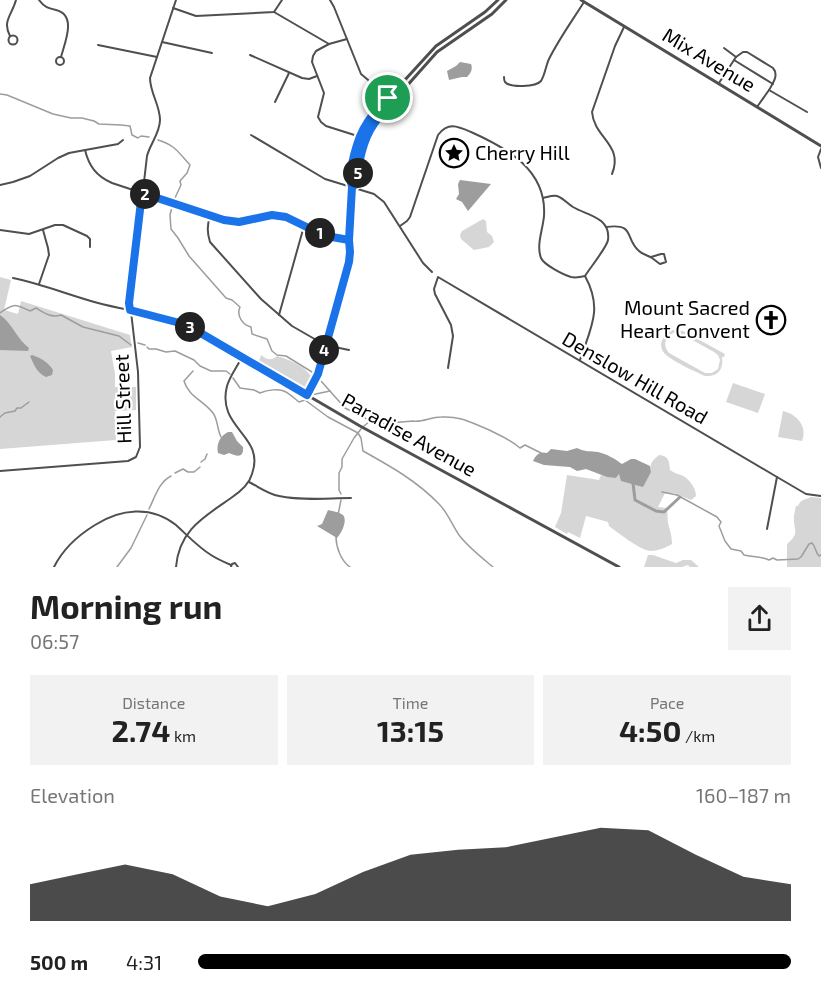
<!DOCTYPE html>
<meta charset="utf-8">
<style>
:root{--surface:#fff;--page:#f2f2f2;--text:#222;--muted:#767676;--accent:#000}
body{margin:0;font-family:"Exo 2",sans-serif;background:var(--page);color:var(--text);height:100vh;display:flex;flex-direction:column;font-size:22px;white-space:nowrap}
*{box-sizing:border-box;margin:0}
p{font-size:20px;color:var(--muted)}
.icon{flex:none;width:33px;height:33px;fill:none;stroke:currentColor;stroke-width:2;stroke-linecap:round;stroke-linejoin:round}
.map{position:relative;height:567px;overflow:hidden}
.details{display:flex;flex-direction:column;background:var(--surface);flex:1}
.details>*{flex:none}
.pin{position:absolute;display:grid;place-items:center;width:51px;height:51px;color:#fff;margin:-26px;border:3px solid #fff;border-radius:50%;box-shadow:0 2px 6px #0007}
.km{position:absolute;width:30px;height:30px;margin:-15px;border-radius:50%;background:#222;color:#fff;font-size:16px;line-height:30px;text-align:center}
.round{display:grid;place-items:center;flex:none;width:63px;height:63px;border-radius:0px;background:var(--page)}
.headline{display:flex;align-items:center;justify-content:space-between;height:102px;padding:0 30px}
h1{font-size:33px;font-weight:700;line-height:45px}
.metrics{display:grid;grid-template-columns:repeat(3,1fr);gap:9px;height:102px;padding:6px 30px}
.metrics div{display:grid;align-content:center;border-radius:0px;background:var(--page);text-align:center}
.metrics b{font-size:30px;font-weight:700}
.metrics small{font-size:16px;font-weight:400}
.metrics p{font-size:16px}
.chart{height:168px;padding:12px 30px}
.chart p{display:flex;justify-content:space-between}
.chart svg{width:100%;height:108px;margin-top:6px;fill:var(--accent);opacity:.7}
ul{padding:0 30px;list-style:none;font-size:20px}
li{display:grid;grid-template-columns:96px 72px 1fr;align-items:center;height:45px}
li i{height:15px;border-radius:8px;background:var(--accent)}
.map>svg:first-child{display:block}
.green{fill:#d6d6d6;fill-rule:evenodd}
.water{fill:#9d9d9d}
.lines{fill:none;stroke-linecap:round;stroke-linejoin:round}
.stream{stroke:#9d9d9d;stroke-width:1.5}
.canal{stroke:#9d9d9d;stroke-width:3}
.minor{stroke:#4f4f4f;stroke-width:2}
.tertiary{stroke:#4f4f4f;stroke-width:3}
.route-casing{stroke:#fff;stroke-width:12}
.route{stroke:#1a73e8;stroke-width:8}
.labels{text-anchor:middle;stroke-width:4.5;stroke-linejoin:round;paint-order:stroke}
.street-label{font-size:20px;fill:#000;stroke:#fff}
.poi-label{font-size:20px;fill:#000;stroke:#fff;text-anchor:start}
</style>
<div class="map">
<svg width="821" height="567" viewBox="0 0 821 567">
<rect width="100%" height="100%" fill="#fff"/>
<g class="green">
<path d="M483,219L486,221L487,232L492,236L494,242L489,247L474,250L461,239L460,235L462,231Z"/>
<path d="M0,277L11,280L4,310L18,314L21,301L130,335L132,347L111,351L115,374V387H136V410L115,411L116,440L0,449Z"/>
<path d="M672,330H677L683,331L725,354L724,357H722C724,369 718,377 705,376C696,372 672,361 665,354C657,345 663,335 672,330ZM673,333H680L714,352L718,355L720,360L718,369L712,373H705L669,353C663,346 664,338 673,333Z"/>
<path d="M261,355C267,360 271,361 277,356C290,360 303,365 311,376L314,374H316L307,392L279,377L271,370L258,364Z"/>
<path d="M733,383L765,394L758,413L726,402Z"/>
<path d="M783,411C796,414 808,426 802,441L778,437Z"/>
<path d="M659,455C669,456 669,461 670,470C675,474 680,474 685,477C691,482 696,489 696,496L691,500L674,493H665L658,507L667,508C668,514 667,518 668,523C670,531 672,536 672,544C665,548 658,551 650,551C640,550 617,532 609,526L608,522L586,516L580,538L568,532L567,534L555,527L561,513L567,475L599,480L601,475L616,478L620,473L651,472C649,463 653,460 659,455Z"/>
<path d="M811,497L821,498V567H787V544C801,532 793,531 794,516C794,515 796,506 796,506H798C801,499 805,500 811,497Z"/>
<path d="M648,555H653L676,563L683,560H691L699,567H690L688,565L682,567H644Z"/>
</g>
<g class="water">
<path d="M460,62L471,64C473,69 471,73 467,77H462L449,80L447,71L456,66Z"/>
<path d="M460,180L491,184L468,211L462,202L456,199L459,194L458,184Z"/>
<path d="M0,315C12,323 17,339 29,348L28,351L0,350Z"/>
<path d="M32,355C41,358 48,362 53,370L52,375L46,377C37,373 34,365 30,356Z"/>
<path d="M228,432H232L237,441L243,447C244,459 236,456 229,453L224,455L218,453C216,444 220,436 228,432Z"/>
<path d="M577,448C585,452 590,451 598,452C607,454 615,459 622,464L631,459H635L650,466L651,472L643,487L621,481L619,474L616,478L607,477L586,469L577,471L570,467L544,465L533,461C536,455 539,451 547,453L551,449L567,451Z"/>
<path d="M328,510C332,511 339,512 343,515C348,521 341,534 337,538L317,526L322,524Z"/>
</g>
<g class="lines">
<g class="stream">
<path d="M0,94L7,95L53,114L71,118H82L94,121L99,124L121,125L130,126L132,135L138,138L141,136L149,137"/>
<path d="M158,140C175,145 178,152 190,165L187,173L180,181L181,185L174,200"/>
<path d="M172,207L170,215L171,229L178,238L189,256L226,298L232,300L240,307C236,316 243,325 251,327L252,334L267,339L272,351L277,355L286,356L312,372"/>
<path d="M0,313C13,303 15,304 30,311L36,308C44,313 51,318 61,315L83,327L119,336L131,345"/>
<path d="M138,343L145,345"/>
<path d="M147,347L149,349H156L166,352L175,351L194,360L200,366L211,371H226L230,374"/>
<path d="M193,371L184,381C188,396 204,401 213,413C218,420 217,429 221,437"/>
<path d="M233,378L240,388L254,390L260,393C267,390 279,388 286,392C291,395 295,399 299,402L305,400L328,417L358,433L361,438L363,451C390,466 417,481 439,504C448,513 452,525 459,535C468,547 481,557 493,567"/>
<path d="M321,381L345,408L377,424"/>
<path d="M311,395L330,391"/>
<path d="M0,417L5,413L15,411L17,408H21L29,402"/>
<path d="M379,424L413,421C421,423 431,417 441,417C461,416 470,422 487,429C499,435 510,439 520,448L525,445L541,453"/>
<path d="M364,426L370,421"/>
<path d="M201,462L205,459L207,454"/>
<path d="M175,473L183,469L188,472H194L200,467"/>
<path d="M662,492L677,495L717,517L721,522L719,526L725,541L731,549L741,551L744,555C753,557 761,556 769,560L773,558L777,560L798,559L801,557L809,544L812,543C816,547 815,552 819,556L821,555"/>
<path d="M341,494L339,490V473L342,467V459L354,438L361,429"/>
<path d="M149,509C155,497 159,482 171,476"/>
<path d="M338,515L341,500"/>
<path d="M336,537C336,547 341,561 350,567"/>
<path d="M117,567L131,548L147,515"/>
</g>
<path class="canal" d="M633,483L635,500L656,511L664,512L680,497"/>
<g class="minor">
<path d="M39,0C44,7 48,8 56,10C77,15 65,42 61,57"/>
<path d="M330,0L334,7L361,74L393,101"/>
<path d="M173,8L196,16L274,12L282,0"/>
<path d="M274,12L329,44"/>
<circle cx="13" cy="40" r="4.5"/>
<path d="M10,36C2,21 12,15 16,0"/>
<path d="M347,39L329,44L316,51L313,56L312,62L324,93L318,117L321,122L326,126L367,139"/>
<path d="M162,42L212,53"/>
<path d="M98,45L157,57"/>
<path d="M250,55L302,78L309,79L317,76"/>
<circle cx="60" cy="61" r="4"/>
<path d="M736,57L743,52H747L773,68C779,75 773,83 769,90"/>
<path d="M734,60L773,84"/>
<path d="M504,77C504,79 504,80 505,82C510,88 536,87 541,81C545,75 546,65 549,59C559,39 572,21 584,2"/>
<path d="M719,83L736,57L724,48"/>
<path d="M275,102L289,73"/>
<path d="M757,107L769,90L807,112"/>
<path d="M251,135L325,179L374,194L384,202L423,263L432,272"/>
<path d="M821,149L818,157L821,168"/>
<path d="M85,150C89,166 96,176 112,183L224,220L239,222L272,215L286,217L321,234L332,237L349,240"/>
<path d="M612,174C624,145 594,138 592,112L615,46L624,27"/>
<path d="M0,185L13,182L30,176L58,158L69,153L118,144L123,140"/>
<path d="M543,198C548,197 552,195 557,196C563,198 567,203 573,207C586,215 611,217 608,240C607,247 590,268 585,276"/>
<path d="M210,216C207,226 207,232 210,242L261,299L292,326L325,345L349,350"/>
<path d="M400,226L407,221L410,217L438,135C448,122 457,126 471,132C507,148 547,170 544,216C543,229 536,245 541,258C544,265 564,275 571,277C576,278 581,277 585,276C603,309 591,327 580,360"/>
<path d="M606,227C636,223 624,238 639,251C643,255 648,255 652,258C655,260 657,262 660,264L666,262L664,254H661L651,257"/>
<path d="M0,230L29,234L55,225H63L87,236L90,239V247"/>
<path d="M13,278C42,284 69,295 98,303C132,312 168,315 200,332L307,395"/>
<path d="M39,284L49,255L48,248L43,230"/>
<path d="M279,315L304,226"/>
<path d="M448,368L453,336L451,325L435,294L434,289L438,277L777,477L806,494L821,496"/>
<path d="M0,471L128,461L136,457L140,447L138,372L130,303L147,156C150,144 160,133 160,120C160,105 150,93 150,78L176,0"/>
<path d="M249,482C259,487 268,494 279,496C302,501 328,498 351,498"/>
<path d="M767,529L777,477"/>
<path d="M54,567C63,549 77,536 95,525C120,509 151,505 176,525C187,535 198,547 211,555C217,559 224,562 231,565"/>
<path d="M176,567C179,530 204,517 231,498C240,492 249,485 252,474C266,435 216,429 227,386C230,376 237,367 242,357"/>
<path d="M231,567L232,564L235,563L238,567"/>
</g>
<g class="tertiary">
<path d="M498,0L485,12L436,46L392,94L366,124L352,163L350,181L352,187L349,240L350,252L349,262L318,374L307,395L360,426L619,567"/>
<path d="M581,0L821,146"/>
<path d="M352,187L356,184L359,161L365,143L373,124L437,52L492,14L506,0"/>
</g>
</g>
<g class="lines">
<g class="route-casing">
<path id="route" d="M388,98C381,106 372,114 367,123C358,136 347,172 352,187L349,240L332,237L321,234L286,217L272,215L239,222L224,220L142,193L129,303L130,310L176,322L192,328L307,395L318,374L349,262L350,252L349,240L352,187L356,184C359,163 362,141 374,124C379,116 387,109 393,101L388,98"/>
</g>
<use href="#route" class="route"/>
</g>
<defs>
<g id="sight-ring" transform="scale(1.5)"><circle r="9.5" fill="#fff" stroke="#000" stroke-width="1.5"/><path d="M0-6L1.8-2.2L6-1.7L2.9 1.2L3.7 5.4L0 3.3L-3.7 5.4L-2.9 1.2L-6-1.7L-1.8-2.2Z" fill="#000"/></g>
<g id="church-ring" transform="scale(1.5)"><circle r="9.5" fill="#fff" stroke="#000" stroke-width="1.5"/><path d="M-1.2-6h2.4v3.5h3.3v2.4h-3.3V6h-2.4V-.1h-3.3v-2.4h3.3Z" fill="#000"/></g>
</defs>
<g fill-rule="evenodd">
<use href="#sight-ring" x="454" y="153"/>
<use href="#church-ring" x="771" y="320"/>
</g>
<g class="labels">
<g class="street-label">
<text transform="translate(709 60) rotate(31)" y="7">Mix Avenue</text>
<text transform="translate(635 378) rotate(30)" y="7">Denslow Hill Road</text>
<text transform="translate(123 399) rotate(-92)" y="7">Hill Street</text>
<text transform="translate(409 435) rotate(29)" y="7">Paradise Avenue</text>
</g>
<g class="poi-label">
<text x="475" y="160">Cherry Hill</text>
<text x="750" y="315" text-anchor="end">Mount Sacred<tspan x="750" dy="23">Heart Convent</tspan></text>
</g>
</g>
</svg>
<div class="pin" style="left:388px;top:98px;background:#1e9e55"><svg class="icon" aria-label="arrive" viewBox="0 0 24 24"><path d="M6 21V4h12l-3 4 3 4H6"/></svg></div>
<b class="km" style="left:320px;top:233px">1</b>
<b class="km" style="left:145px;top:194px">2</b>
<b class="km" style="left:190px;top:327px">3</b>
<b class="km" style="left:324px;top:350px">4</b>
<b class="km" style="left:358px;top:173px">5</b>
</div>
<section class="details">
<div class="headline"><div><h1>Morning run</h1><p>06:57</p></div><a class="round"><svg class="icon" aria-label="share" viewBox="0 0 24 24"><path d="M12 15V3M7 8l5-5 5 5M5 13v7h14v-7"/></svg></a></div>
<div class="metrics">
<div><p>Distance</p><b>2.74<small> km</small></b></div>
<div><p>Time</p><b>13:15</b></div>
<div><p>Pace</p><b>4:50<small> /km</small></b></div>
</div>
<div class="chart"><p><span>Elevation</span>160–187 m</p>
<svg viewBox="0 0 160 44" preserveAspectRatio="none"><path d="M0 44V29L10 25L20 21L30 25L40 34L50 38L60 33L70 24L80 17L90 15L100 14L110 10L120 6L130 7L140 17L150 26L160 29V44z"/></svg>
</div>
<ul>
<li><b>500 m</b>4:31<i style="width:100%"></i></li>
</ul>
</section>
